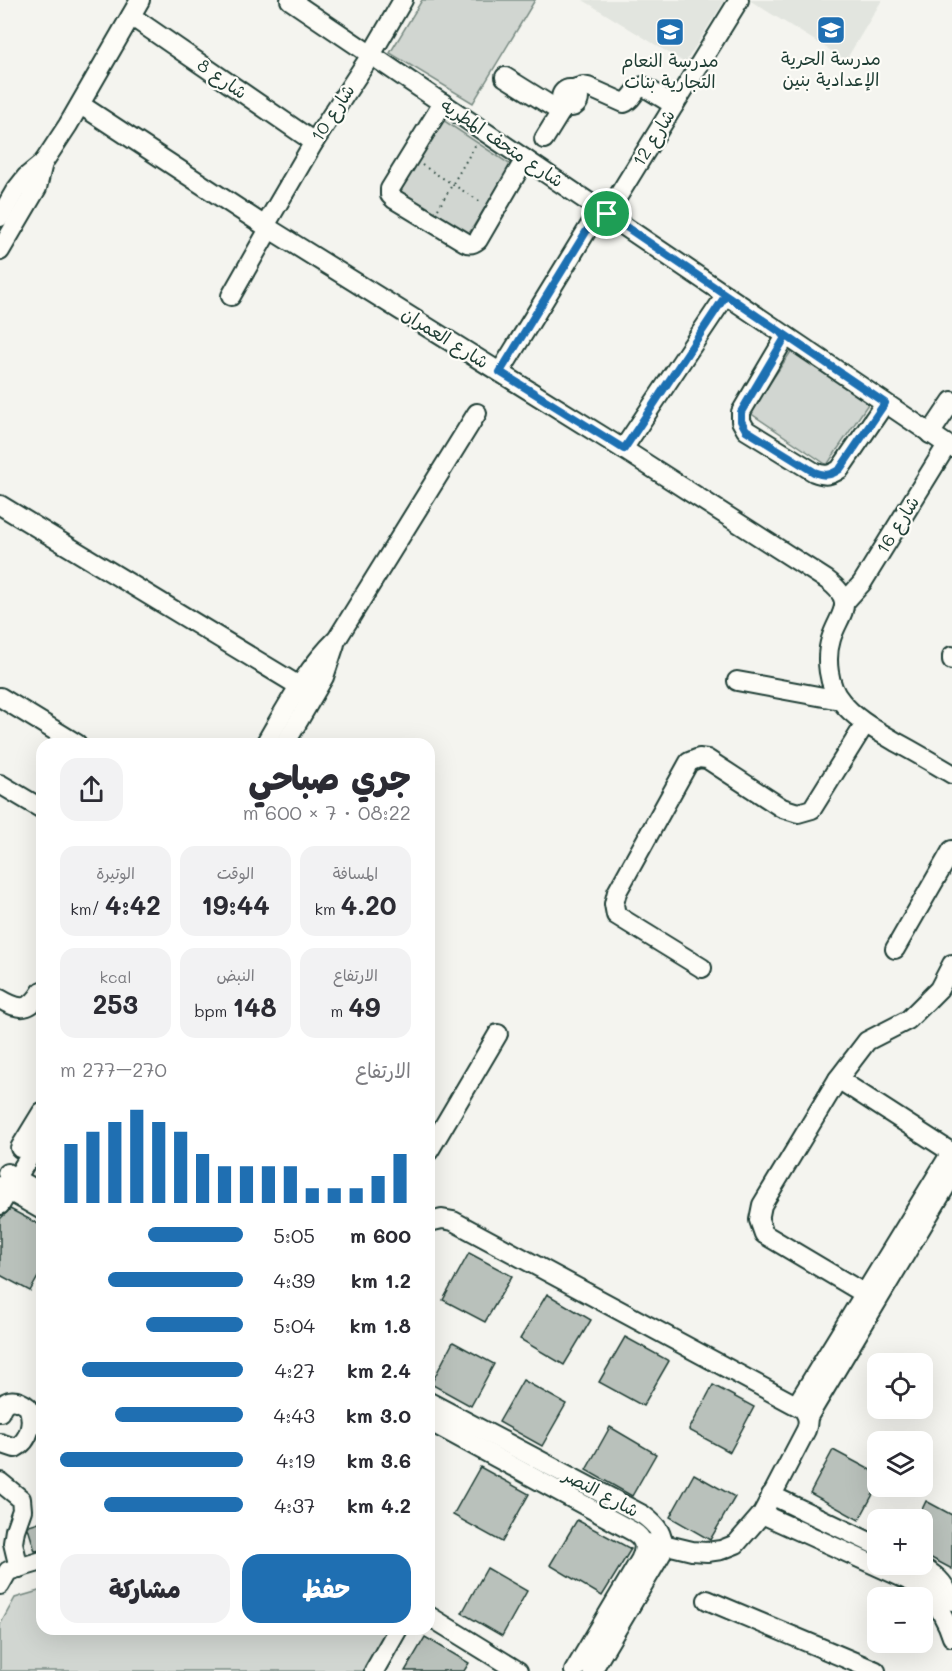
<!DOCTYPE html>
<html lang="ar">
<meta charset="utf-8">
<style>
:root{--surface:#fff;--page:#f2f2f3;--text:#2b2b33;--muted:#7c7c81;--accent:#1f6fb2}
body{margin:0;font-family:Mali,"Playpen Sans Arabic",sans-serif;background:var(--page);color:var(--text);direction:rtl;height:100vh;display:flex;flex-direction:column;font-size:22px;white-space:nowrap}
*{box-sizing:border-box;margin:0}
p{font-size:20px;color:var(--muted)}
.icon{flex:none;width:33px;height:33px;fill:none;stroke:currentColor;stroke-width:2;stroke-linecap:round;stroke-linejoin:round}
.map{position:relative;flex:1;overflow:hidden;direction:ltr}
.details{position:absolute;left:36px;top:738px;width:399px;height:897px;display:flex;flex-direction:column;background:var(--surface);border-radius:18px;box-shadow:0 6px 24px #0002;direction:rtl}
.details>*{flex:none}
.buttons{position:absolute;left:867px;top:1353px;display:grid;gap:12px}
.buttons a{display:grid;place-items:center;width:66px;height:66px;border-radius:12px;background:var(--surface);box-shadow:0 6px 24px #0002;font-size:30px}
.pin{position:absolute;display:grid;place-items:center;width:51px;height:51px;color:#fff;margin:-26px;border:3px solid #fff;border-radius:50%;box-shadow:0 2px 6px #0007}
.round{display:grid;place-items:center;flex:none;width:63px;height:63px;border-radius:18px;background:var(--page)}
.summary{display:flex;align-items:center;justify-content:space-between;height:102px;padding:0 24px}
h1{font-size:33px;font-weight:800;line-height:45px}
.figures{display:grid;grid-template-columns:repeat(3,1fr);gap:9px;height:102px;padding:6px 24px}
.figures div{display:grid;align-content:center;border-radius:15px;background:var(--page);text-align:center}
.figures b{font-size:26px;font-weight:800}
.figures small{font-size:16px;font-weight:400}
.figures p{font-size:16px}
.chart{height:168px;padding:12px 24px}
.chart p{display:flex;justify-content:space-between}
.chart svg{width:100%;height:108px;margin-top:6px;stroke:var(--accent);stroke-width:6}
.cta{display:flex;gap:12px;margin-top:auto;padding:12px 24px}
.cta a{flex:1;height:69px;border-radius:18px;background:var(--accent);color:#fff;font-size:24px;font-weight:800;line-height:69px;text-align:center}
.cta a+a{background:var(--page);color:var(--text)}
ul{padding:0 24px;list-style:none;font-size:20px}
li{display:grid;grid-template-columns:96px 72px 1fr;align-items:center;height:45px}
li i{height:15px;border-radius:8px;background:var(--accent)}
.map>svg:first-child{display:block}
.built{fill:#e2e5df}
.green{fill:#d1d6d1;stroke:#788a82;stroke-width:1.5}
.building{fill:#b9c1bb;stroke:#1f3d34;stroke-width:1.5}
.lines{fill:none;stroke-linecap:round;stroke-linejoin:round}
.minor-casing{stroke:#1f3d34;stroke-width:22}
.path{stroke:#1f3d34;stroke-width:2;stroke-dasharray:1.5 4.5;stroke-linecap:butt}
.minor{stroke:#fdfcf7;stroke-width:18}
.route-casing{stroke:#fff;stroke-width:12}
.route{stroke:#1f6fb2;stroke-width:8}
.labels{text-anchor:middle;stroke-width:4.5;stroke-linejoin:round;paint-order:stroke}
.poi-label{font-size:18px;fill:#1f3d34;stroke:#fdfcf7}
.street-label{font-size:18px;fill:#1f3d34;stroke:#fdfcf7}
</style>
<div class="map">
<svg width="952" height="1671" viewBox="0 0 952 1671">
<rect width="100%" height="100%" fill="#f4f4ef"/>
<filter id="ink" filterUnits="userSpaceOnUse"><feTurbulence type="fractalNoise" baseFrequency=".0167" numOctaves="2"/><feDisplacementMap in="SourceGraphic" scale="12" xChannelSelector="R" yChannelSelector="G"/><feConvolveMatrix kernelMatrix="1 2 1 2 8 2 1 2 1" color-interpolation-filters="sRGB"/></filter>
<g filter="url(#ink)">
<g class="built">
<path d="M583,0H725L685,63Z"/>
<path d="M749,0H882L846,60Z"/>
</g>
<g class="green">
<path d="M422,0H535L473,103L390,53Z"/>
<path d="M440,118L511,165L467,237L394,191Z"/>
<path d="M794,347L872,398L827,465L750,413Z"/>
<path d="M42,1590V1629H395L370,1671H0V1625L15,1598Z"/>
</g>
<g class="building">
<path d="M10,1209L42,1226V1270L30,1291L0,1275V1219Z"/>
<path d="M469,1253L512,1276L485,1322L443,1300Z"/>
<path d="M547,1294L591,1320L564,1365L520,1339Z"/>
<path d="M625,1337L669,1361L643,1406L599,1382Z"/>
<path d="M453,1342L494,1364L471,1406L431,1384Z"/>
<path d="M523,1380L566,1404L542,1446L499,1422Z"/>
<path d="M713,1385L754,1407L730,1452L689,1430Z"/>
<path d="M610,1427L656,1454L632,1496L586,1470Z"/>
<path d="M833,1450L878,1474V1485L859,1520L810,1493Z"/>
<path d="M480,1467L529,1494L502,1542L453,1515Z"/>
<path d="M694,1474L735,1497L710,1540L670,1517Z"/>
<path d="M926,1501L952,1515V1569L922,1553V1520H917Z"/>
<path d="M577,1520L631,1549L602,1596L550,1565Z"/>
<path d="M42,1521V1550L35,1551L28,1528L29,1525Z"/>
<path d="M487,1568L527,1591L502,1636L462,1613Z"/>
<path d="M425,1637L469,1663L464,1671H405Z"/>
</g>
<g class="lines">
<g class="minor-casing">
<g id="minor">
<path d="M290,0L952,448"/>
<path d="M131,16L314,142"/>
<path d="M505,77L561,112"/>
<circle cx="570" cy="98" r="9"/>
<path d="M573,89L583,86L588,87L624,103C633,100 634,89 643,86L674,105"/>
<path d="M443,103L390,189V195L394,199L465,242C470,245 473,244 478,240L525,159"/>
<path d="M81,105L265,226L623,449L827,580C858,603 839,613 831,639C825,658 828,686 841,701C855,719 876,730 896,742C915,752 933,763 952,774"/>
<path d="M544,139L565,105"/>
<path d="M607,214L739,0"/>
<path d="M0,217L15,191L26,177L43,163L68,125L140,0"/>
<path d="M265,226L314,142L371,55L403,0"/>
<path d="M0,251L37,188L43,163"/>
<path d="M231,296L269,229"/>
<path d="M786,336L741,412V421L746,430L814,472C824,476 830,476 840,469L885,403"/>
<path d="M500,372L600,209"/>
<path d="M930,434L952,401"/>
<path d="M623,449L726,295"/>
<path d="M0,505L299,686"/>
<path d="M844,603L862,583L947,445"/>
<path d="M952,656V660"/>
<path d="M737,681L840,700"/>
<path d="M0,697L77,744"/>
<path d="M265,744C286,708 306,669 337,639L477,413"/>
<path d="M285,744L324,677L335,644"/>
<path d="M0,784L42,809"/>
<path d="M895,949L952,850"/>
<path d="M702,968L616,915L614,904L617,892L689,762L699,758L707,759L782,808L798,813L812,809L865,724"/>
<path d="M0,999C20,1011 30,1011 42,991"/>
<path d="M838,1079L951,1152"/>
<path d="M20,1148L42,1112"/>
<path d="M429,1151L498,1034"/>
<path d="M7,1173L42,1193"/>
<path d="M0,1186L42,1210"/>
<path d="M0,1205L42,1136"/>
<path d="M429,1222L442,1219L453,1221L803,1409C808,1417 809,1421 806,1430L762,1514L736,1544L721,1550L707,1552L692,1551L663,1544L644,1543"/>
<path d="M865,1294L764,1234L759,1220L762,1205L838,1079L867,1041L908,1020L939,989L952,964"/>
<path d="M429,1402L643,1515C658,1526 665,1535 662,1553L592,1671"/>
<path d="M797,1404L952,1151"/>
<path d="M0,1412C5,1396 18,1399 28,1407C34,1421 30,1441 15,1448L0,1443"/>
<path d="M808,1417L952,1176"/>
<path d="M429,1421L632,1531C644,1538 647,1547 640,1560L574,1671"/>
<path d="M0,1482L21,1499L22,1510L15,1530L13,1543L19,1568"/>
<path d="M771,1495L878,1546"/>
<path d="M762,1514L921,1586L933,1596L948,1626L952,1637"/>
<path d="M916,1564C935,1574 944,1581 952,1601"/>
<path d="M0,1585L8,1571L42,1561"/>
<path d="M707,1600L876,1671"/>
<path d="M429,1616L518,1671"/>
<path d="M374,1671L398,1629"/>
</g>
</g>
<g class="path">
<path d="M422,165L481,202"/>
<path d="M438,209L476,144"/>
</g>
<use href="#minor" class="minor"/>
</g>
</g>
<g class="lines" filter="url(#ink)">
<g class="route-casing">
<path id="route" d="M607,214L600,209L500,372L624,449L726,295L786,336L741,412V421L746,430L814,472C824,476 830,476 840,469L885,403C792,340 700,277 607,214"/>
</g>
<use href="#route" class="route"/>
</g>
<defs>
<g id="school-square" transform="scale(1.5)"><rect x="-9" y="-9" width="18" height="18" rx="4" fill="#1f6fb2" stroke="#fdfcf7"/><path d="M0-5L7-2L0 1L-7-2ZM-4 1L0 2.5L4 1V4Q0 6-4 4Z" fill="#fff"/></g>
</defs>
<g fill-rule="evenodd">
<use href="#school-square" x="831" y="30"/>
<use href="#school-square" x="670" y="32"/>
</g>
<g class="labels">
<g class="poi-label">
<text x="831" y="65">مدرسة الحرية<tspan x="831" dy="21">الإعدادية بنين</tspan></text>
<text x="670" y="67">مدرسة النعام<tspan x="670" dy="21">التجارية بنات</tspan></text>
</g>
<g class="street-label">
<text transform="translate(222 79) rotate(35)" y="6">شارع 8</text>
<text transform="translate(333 113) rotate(-57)" y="6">شارع 10</text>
<text transform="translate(654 138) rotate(-58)" y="6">شارع 12</text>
<text transform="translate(502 143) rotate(34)" y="6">شارع متحف المطريه</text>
<text transform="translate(445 338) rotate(32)" y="6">شارع العمران</text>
<text transform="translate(898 525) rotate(-58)" y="6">شارع 16</text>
<text transform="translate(601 1493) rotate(28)" y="6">شارع النصر</text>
</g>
</g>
</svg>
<div class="buttons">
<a><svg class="icon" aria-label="locate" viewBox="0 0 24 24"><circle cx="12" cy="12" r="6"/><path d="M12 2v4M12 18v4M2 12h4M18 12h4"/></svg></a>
<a><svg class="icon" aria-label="layers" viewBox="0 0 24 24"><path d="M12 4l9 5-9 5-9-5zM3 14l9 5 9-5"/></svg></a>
<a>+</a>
<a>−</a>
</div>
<div class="pin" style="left:607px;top:214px;background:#1e9e55"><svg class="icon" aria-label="arrive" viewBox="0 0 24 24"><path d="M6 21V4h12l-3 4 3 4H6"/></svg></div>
<section class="details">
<div class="summary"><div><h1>جري صباحي</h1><p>08:22 · 7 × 600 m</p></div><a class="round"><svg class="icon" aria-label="share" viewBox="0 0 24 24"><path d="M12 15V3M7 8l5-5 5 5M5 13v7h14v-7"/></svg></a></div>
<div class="figures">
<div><p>المسافة</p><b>4.20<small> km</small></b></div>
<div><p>الوقت</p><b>19:44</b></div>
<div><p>الوتيرة</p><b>4:42<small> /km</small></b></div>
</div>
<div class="figures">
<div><p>الارتفاع</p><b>49<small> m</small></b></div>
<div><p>النبض</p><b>148<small> bpm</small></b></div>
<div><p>kcal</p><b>253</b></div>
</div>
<div class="chart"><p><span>الارتفاع</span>270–277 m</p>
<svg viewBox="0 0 160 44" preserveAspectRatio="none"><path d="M5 44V20M15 44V15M25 44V11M35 44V6M45 44V11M55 44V15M65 44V24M75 44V29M85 44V29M95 44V29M105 44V29M115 44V38M125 44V38M135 44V38M145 44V33M155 44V24"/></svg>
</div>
<ul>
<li><b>600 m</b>5:05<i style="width:52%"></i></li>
<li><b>1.2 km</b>4:39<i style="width:74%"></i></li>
<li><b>1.8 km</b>5:04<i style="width:53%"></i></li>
<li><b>2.4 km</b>4:27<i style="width:88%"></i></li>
<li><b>3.0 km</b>4:43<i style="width:70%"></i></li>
<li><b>3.6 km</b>4:19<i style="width:100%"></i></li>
<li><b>4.2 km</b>4:37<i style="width:76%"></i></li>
</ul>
<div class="cta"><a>حفظ</a><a>مشاركة</a></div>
</section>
</div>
